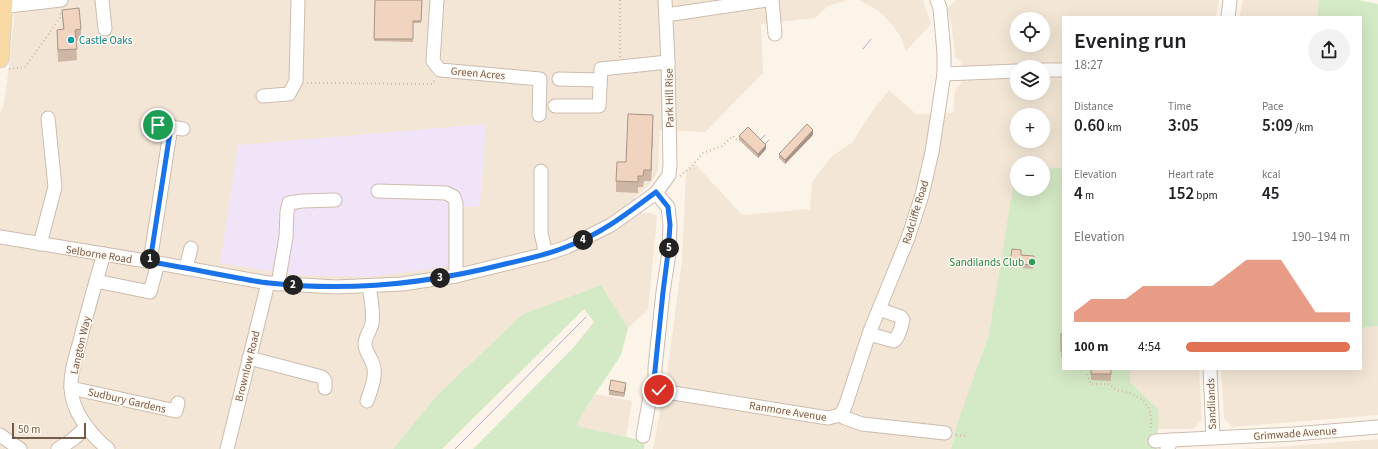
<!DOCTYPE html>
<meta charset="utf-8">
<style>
:root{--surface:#fff;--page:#f2f2f2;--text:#202124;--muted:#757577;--accent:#e17352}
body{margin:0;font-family:"Source Sans 3",sans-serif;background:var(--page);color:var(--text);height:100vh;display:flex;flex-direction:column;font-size:15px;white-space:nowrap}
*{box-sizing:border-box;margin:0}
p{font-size:13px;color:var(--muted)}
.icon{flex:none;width:22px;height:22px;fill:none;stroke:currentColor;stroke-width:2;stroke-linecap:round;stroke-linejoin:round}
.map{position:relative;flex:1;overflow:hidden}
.side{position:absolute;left:1062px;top:16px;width:300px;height:354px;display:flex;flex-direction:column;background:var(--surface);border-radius:0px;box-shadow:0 4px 16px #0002}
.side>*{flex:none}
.fabs{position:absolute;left:1010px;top:12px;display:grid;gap:8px}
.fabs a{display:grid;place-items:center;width:40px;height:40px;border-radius:50%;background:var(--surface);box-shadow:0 4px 16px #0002;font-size:20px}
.scale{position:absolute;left:12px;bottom:10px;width:74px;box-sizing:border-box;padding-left:4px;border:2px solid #755b4c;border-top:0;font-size:11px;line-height:14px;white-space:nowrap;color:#755b4c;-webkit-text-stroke:3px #fef8ee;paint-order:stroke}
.pin{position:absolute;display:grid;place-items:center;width:34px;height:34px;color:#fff;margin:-17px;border:2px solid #fff;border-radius:50%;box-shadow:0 1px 4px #0007}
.km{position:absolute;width:20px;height:20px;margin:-10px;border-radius:50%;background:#222;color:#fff;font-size:11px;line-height:20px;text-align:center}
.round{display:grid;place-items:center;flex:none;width:42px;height:42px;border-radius:21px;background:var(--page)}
.head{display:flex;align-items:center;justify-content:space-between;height:68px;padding:0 12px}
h1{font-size:22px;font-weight:600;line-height:30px}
.stats{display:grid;grid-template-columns:repeat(3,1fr);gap:6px;height:68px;padding:4px 12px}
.stats div{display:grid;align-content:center}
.stats b{font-size:17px;font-weight:600}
.stats small{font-size:11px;font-weight:400}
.stats p{font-size:11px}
.chart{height:112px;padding:8px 12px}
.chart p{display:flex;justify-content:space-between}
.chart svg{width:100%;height:72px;margin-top:4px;fill:var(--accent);opacity:.7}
ul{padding:0 12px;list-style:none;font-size:13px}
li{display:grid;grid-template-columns:64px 48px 1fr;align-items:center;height:30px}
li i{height:10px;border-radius:5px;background:var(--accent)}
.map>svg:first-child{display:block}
.residential{fill:#f3e6d6;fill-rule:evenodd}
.education{fill:#f1e4f8}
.green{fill:#d4e9c6}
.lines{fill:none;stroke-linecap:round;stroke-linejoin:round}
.minor-casing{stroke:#cdbcae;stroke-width:15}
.major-casing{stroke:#d8d1cd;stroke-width:19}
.path{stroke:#d6b7a3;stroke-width:2;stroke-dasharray:1 3;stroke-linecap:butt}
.minor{stroke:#fff;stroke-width:13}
.major{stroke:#f8d9a3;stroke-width:17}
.tram{stroke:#b7a6c6;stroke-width:1}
.wall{fill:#ceb6a5}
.shaded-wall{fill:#a89486}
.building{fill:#f0d4c0;stroke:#a89486}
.route-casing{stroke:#fff;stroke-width:8}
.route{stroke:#1a73e8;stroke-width:5}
.culture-dot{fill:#0f9aa8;stroke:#fef8ee;stroke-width:1.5}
.leisure-dot{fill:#2e9e5b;stroke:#fef8ee;stroke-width:1.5}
.labels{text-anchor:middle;stroke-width:3;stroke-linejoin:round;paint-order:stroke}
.culture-label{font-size:11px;fill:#0d838f;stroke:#fef8ee;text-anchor:start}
.street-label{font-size:11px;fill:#755b4c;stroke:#fef8ee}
.leisure-label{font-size:11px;fill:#27864d;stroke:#fef8ee;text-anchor:end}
</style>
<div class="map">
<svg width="1378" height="449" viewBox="0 0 1378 449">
<rect width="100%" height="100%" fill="#fcf4e8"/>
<g class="residential">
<path d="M14,0H847L828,6L815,18L761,24L763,73L705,132L660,130L658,170L656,175L651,183L634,198L642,214L645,213H651L656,215L657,218L648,310L628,328L601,285L523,314L438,394L393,449H0V114L4,103L7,82L14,21Z"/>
<path d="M859,0H923L931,24L906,51L903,41L894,27L879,11Z"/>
<path d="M956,0H1219L1216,17H1063V168H1043V163H1017L989,334L957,424L951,449H653L667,375L682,260L686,172L695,164L742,215L810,209L812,184L814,179L832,156L853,142L868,117L889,90L916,114L953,113L955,90L961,83V62L955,57L952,27L947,9ZM1017,19H1043V45H1017ZM1017,67H1043V93H1017ZM1017,115H1043V141H1017Z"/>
<path d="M1243,0H1319L1317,17H1239Z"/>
<path d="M1378,326V415L1233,427L1224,419L1221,369H1361V328Z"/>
<path d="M1130,369H1199L1202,420L1193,429H1158V409L1130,382Z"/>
<path d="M595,394L632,401L626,437L575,427Z"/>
<path d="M1378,439V449H1239L1277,447Z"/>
</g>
<path class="education" d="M486,124L480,206L461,207V265L369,277L295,275L220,263L238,145Z"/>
<g class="green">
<path d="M1319,0H1358L1378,4V326L1361,328V17H1317Z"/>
<path d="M1016,168H1017V189H1043V168H1063V369H1130V382L1158,409C1158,416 1159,424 1158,430C1156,437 1152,442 1157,449H951L957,424L989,334Z"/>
<path d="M601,285L628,328L621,355L589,403L576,426L645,441L644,449H473L573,348L594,322L584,309L442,449H393L438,394L523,314Z"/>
</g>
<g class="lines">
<g class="minor-casing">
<g id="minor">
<path d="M102,0L105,29"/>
<path d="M437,0L433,61L440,70L540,79L539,115"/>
<path d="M772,0L775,34"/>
<path d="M0,7L61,0"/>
<path d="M666,15L767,0"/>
<path d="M1228,17L1230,0"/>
<path d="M1043,70H1063"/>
<path d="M944,74L1017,71"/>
<path d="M559,79L600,80"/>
<path d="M263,96L289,94L296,81L298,0"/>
<path d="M555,106H599L601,69L668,62"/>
<path d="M158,125L183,129"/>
<path d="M541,171V233L546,254"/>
<path d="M378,191L446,193L454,197L456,204V276"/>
<path d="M0,237L158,263L268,283L336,287L402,284L456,276L546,254L567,247L611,225L656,193L669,175L670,165L668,62L665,0"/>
<path d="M40,244L55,187L48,118"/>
<path d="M104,254C96,281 88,309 81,337C77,353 70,371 71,388C72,412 90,434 108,449"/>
<path d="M150,262L171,126"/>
<path d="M186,268L191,248"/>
<path d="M96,281L150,292L158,263"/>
<path d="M278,284L286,237L287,212L289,203L302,201L335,200"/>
<path d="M869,334L894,341C899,337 901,327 903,320L901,317L879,309"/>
<path d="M249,358L322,377L325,381V388"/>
<path d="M1210,369L1213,438"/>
<path d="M655,385L659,390L667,392L828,418L840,415L845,418L862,424L945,433"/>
<path d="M71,388L176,411L178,403"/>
<path d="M367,401C371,389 378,374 372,362C370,356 365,351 365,344C365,337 370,331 372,324C374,312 371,298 369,286"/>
<path d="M840,415L843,411L846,404L870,331L908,238L922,195L932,152L944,74V53L940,8L937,0"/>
<path d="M0,435L20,449"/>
<path d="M643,436L651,391L655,385V368L663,292L669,253L670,225L668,207L656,193"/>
<path d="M1155,441L1172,440"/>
<path d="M58,449L72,440L87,427"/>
<path d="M227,449L268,283"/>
<path d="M1167,449L1172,440L1294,434L1378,427"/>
</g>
</g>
<g class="major-casing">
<path id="major" d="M0,59L4,0"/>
</g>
<g class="path">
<path d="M620,57V0"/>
<path d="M9,69L25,67L60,18L61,11"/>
<path d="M307,83L432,84L435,80"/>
<path d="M680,176L691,167L703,153L722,146L733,136L737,140"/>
<path d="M1087,374L1091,384H1110C1116,392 1120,390 1129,393C1150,401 1152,410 1151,431"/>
<path d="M956,435L967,436"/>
</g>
<use href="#minor" class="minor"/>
<use href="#major" class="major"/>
<g class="tram">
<path d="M863,49L871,39"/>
<path d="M759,141L765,135"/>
<path d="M764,145L769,140"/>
<path d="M455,449L586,317"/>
</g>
</g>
<g class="wall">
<path d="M375,0H422L421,23H413V42L374,41Z"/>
<path d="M62,10L81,29V41H76L77,60L58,62L57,41V30L63,29Z"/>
<path d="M653,126L651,181H644L643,187H638V193L616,192V181L626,162Z"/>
<path d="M813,135L785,164L779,158V154Z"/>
<path d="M739,136L766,149L758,158L739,140Z"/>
<path d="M1021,255L1034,256L1033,269L1010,267V263Z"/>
<rect x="1061" y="334" width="2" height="23"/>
<path d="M1088,369H1111V381L1091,380V370H1088Z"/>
<path d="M626,387L624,397L609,395V390Z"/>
</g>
<g class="shaded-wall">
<path d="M653,115V126L651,181V170Z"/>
<path d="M813,130V135L785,164V160Z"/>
<path d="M766,145V149L758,158V154Z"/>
<path d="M626,383V387L624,397V393Z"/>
</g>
<g class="building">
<path d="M375,0H422L421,21H413V39H374Z"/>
<path d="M79,8L81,29L75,30L77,49L58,50L57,30L64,29L62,10Z"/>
<path d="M628,114L653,115L651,170H644L643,176H638V182L616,181L617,162H626Z"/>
<path d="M807,124L813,130L785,160L779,154Z"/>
<path d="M748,127L766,145L758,154L739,136Z"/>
<path d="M1012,249L1021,250V255L1034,256L1033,265L1010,263Z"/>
<rect x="1061" y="334" width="2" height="17"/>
<rect x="1091" y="369" width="20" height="5"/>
<path d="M611,380L626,383L624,393L609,390Z"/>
</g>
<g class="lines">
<g class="route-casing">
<path id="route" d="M158,125L171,126L150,262C178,266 205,272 233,277C245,279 257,282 269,283C349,292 427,284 505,264C526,259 547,255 566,247C600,235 628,213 656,192L668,207L670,225L668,253L663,292L654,380L655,385L659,390"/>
</g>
<use href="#route" class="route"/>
</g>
<circle class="culture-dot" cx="71" cy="40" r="4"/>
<circle class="leisure-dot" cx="1032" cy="262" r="4"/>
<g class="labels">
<g class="culture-label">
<text x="79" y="44">Castle Oaks</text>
</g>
<g class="street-label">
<text transform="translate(478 73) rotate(5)" y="4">Green Acres</text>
<text transform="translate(669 98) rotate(-91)" y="4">Park Hill Rise</text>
<text transform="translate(915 212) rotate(-73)" y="4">Radcliffe Road</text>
<text transform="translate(99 254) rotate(9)" y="4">Selborne Road</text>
<text transform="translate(80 345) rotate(-77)" y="4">Langton Way</text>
<text transform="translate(247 366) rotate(-76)" y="4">Brownlow Road</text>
<text transform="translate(127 400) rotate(13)" y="4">Sudbury Gardens</text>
<text transform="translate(1211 404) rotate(-92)" y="4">Sandilands</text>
<text transform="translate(788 411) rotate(9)" y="4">Ranmore Avenue</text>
<text transform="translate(1295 433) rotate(-4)" y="4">Grimwade Avenue</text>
</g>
<g class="leisure-label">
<text x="1024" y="266">Sandilands Club</text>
</g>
</g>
</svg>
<div class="fabs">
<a><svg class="icon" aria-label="locate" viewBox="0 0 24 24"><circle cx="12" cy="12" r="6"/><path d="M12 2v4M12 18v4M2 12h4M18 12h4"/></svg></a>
<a><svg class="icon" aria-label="layers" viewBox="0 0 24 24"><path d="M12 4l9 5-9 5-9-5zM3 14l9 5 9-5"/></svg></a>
<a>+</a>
<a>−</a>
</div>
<div class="scale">50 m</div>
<div class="pin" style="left:158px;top:125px;background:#1e9e55"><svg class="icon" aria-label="arrive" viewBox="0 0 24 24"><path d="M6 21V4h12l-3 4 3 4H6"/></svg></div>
<div class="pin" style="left:659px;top:390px;background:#d93025"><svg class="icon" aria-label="check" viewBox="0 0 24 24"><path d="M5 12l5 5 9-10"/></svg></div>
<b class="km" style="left:150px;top:259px">1</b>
<b class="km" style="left:293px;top:285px">2</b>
<b class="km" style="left:440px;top:278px">3</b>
<b class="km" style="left:583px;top:240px">4</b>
<b class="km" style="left:669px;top:248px">5</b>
<section class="side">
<div class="head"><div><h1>Evening run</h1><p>18:27</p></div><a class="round"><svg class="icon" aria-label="share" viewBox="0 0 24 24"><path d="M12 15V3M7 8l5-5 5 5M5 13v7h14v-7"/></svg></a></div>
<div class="stats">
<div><p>Distance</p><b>0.60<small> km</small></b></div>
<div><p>Time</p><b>3:05</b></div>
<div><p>Pace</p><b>5:09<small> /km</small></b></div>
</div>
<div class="stats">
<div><p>Elevation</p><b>4<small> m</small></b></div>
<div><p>Heart rate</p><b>152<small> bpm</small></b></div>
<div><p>kcal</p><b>45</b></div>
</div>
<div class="chart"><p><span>Elevation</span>190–194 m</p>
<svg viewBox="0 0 160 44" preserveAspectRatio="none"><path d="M0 44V38L10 30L20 30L30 30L40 22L50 22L60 22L70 22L80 22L90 14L100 6L110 6L120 6L130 22L140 38L150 38L160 38V44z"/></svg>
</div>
<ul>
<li><b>100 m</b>4:54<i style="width:100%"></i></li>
</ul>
</section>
</div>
